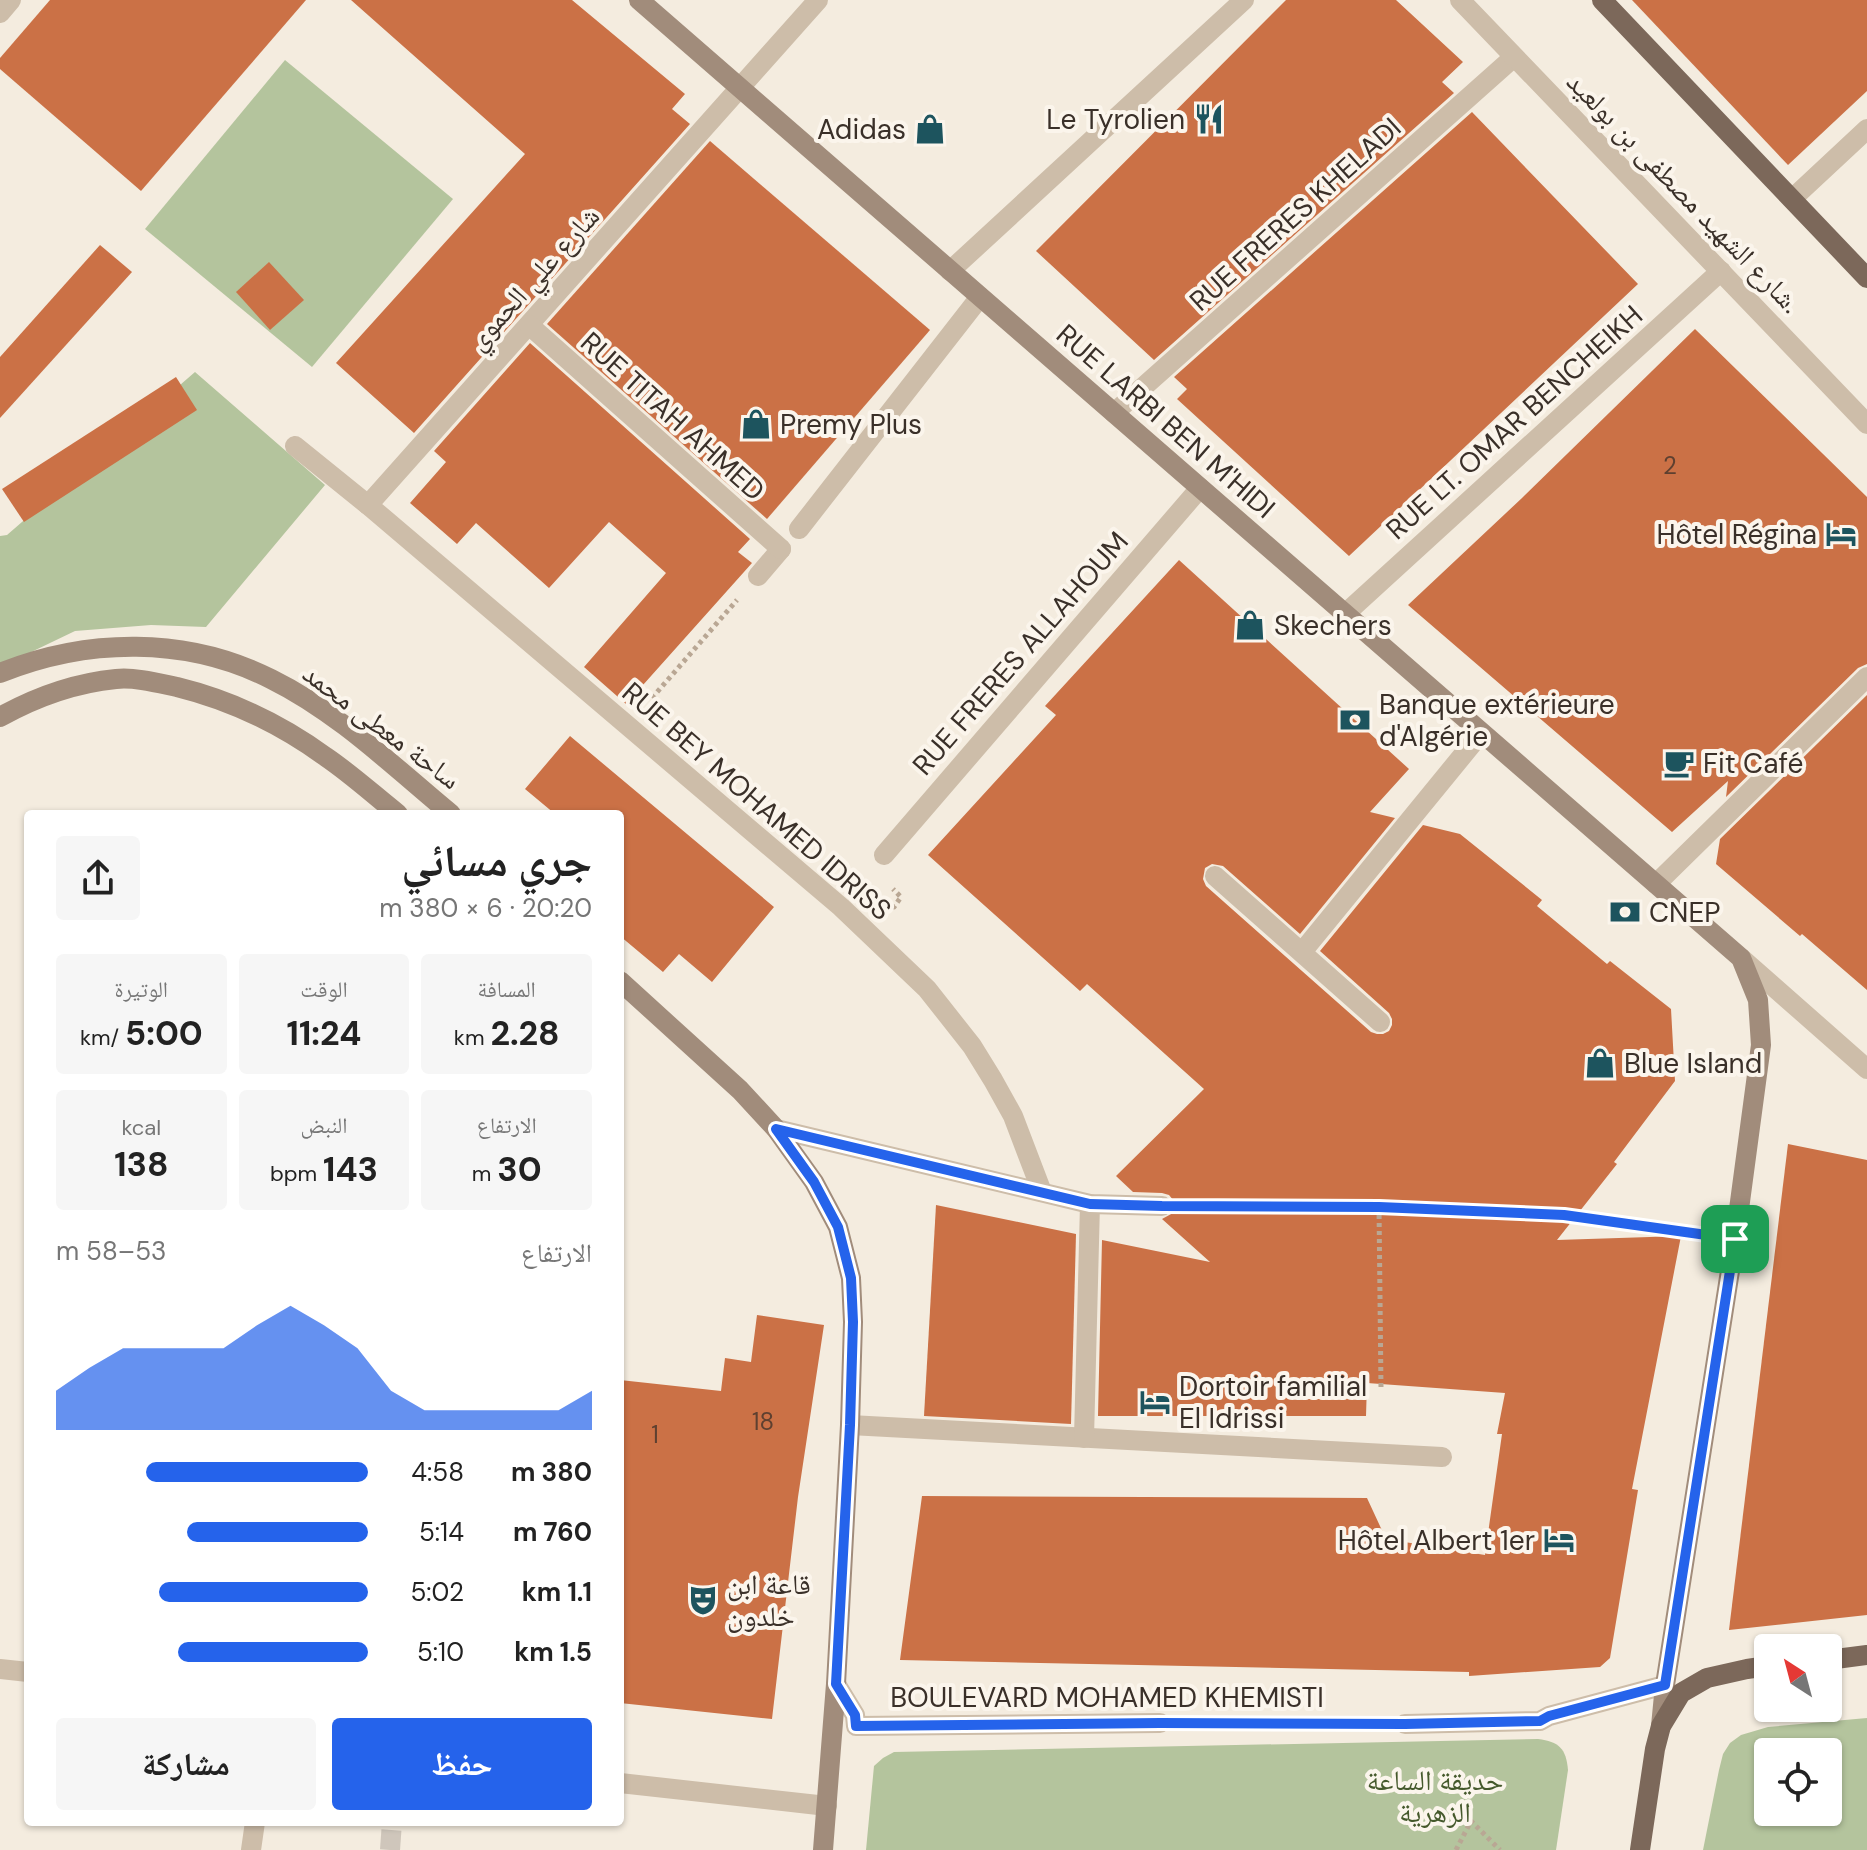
<!DOCTYPE html>
<html lang="ar">
<meta charset="utf-8">
<style>
:root{--surface:#fff;--page:#f6f6f6;--text:#222;--muted:#767676;--accent:#2563eb}
body{margin:0;font-family:"DM Sans","Noto Naskh Arabic",sans-serif;background:var(--page);color:var(--text);direction:rtl;height:100vh;display:flex;flex-direction:column;font-size:30px;white-space:nowrap}
*{box-sizing:border-box;margin:0}
p{font-size:26px;color:var(--muted)}
.icon{flex:none;width:44px;height:44px;fill:none;stroke:currentColor;stroke-width:2;stroke-linecap:round;stroke-linejoin:round}
.map{position:relative;flex:1;overflow:hidden;direction:ltr}
.panel{position:absolute;left:24px;top:810px;width:600px;height:1016px;display:flex;flex-direction:column;background:var(--surface);border-radius:8px;box-shadow:0 2px 6px #0004;direction:rtl}
.panel>*{flex:none}
.needle{width:52px;rotate:324deg}
.tools{position:absolute;left:1754px;top:1634px;display:grid;gap:16px}
.tools a{display:grid;place-items:center;width:88px;height:88px;border-radius:8px;background:var(--surface);box-shadow:0 2px 6px #0004;font-size:40px}
.pin{position:absolute;display:grid;place-items:center;width:68px;height:68px;color:#fff;margin:-34px;border-radius:16px;box-shadow:0 4px 12px #0006}
.round{display:grid;place-items:center;flex:none;width:84px;height:84px;border-radius:8px;background:var(--page)}
.headline{display:flex;align-items:center;justify-content:space-between;height:136px;padding:0 32px}
h1{font-size:44px;font-weight:700;line-height:60px}
.metrics{display:grid;grid-template-columns:repeat(3,1fr);gap:12px;height:136px;padding:8px 32px}
.metrics div{display:grid;align-content:center;border-radius:8px;background:var(--page);text-align:center}
.metrics b{font-size:34px;font-weight:700}
.metrics small{font-size:22px;font-weight:400}
.metrics p{font-size:22px}
.chart{height:224px;padding:16px 32px}
.chart p{display:flex;justify-content:space-between}
.chart svg{width:100%;height:144px;margin-top:8px;fill:var(--accent);opacity:.7}
.cta{display:flex;gap:16px;margin-top:auto;padding:16px 32px}
.cta a{flex:1;height:92px;border-radius:8px;background:var(--accent);color:#fff;font-size:32px;font-weight:700;line-height:92px;text-align:center}
.cta a+a{background:var(--page);color:var(--text)}
ul{padding:0 32px;list-style:none;font-size:26px}
li{display:grid;grid-template-columns:128px 96px 1fr;align-items:center;height:60px}
li i{height:20px;border-radius:10px;background:var(--accent)}
.map>svg:first-child{display:block}
.green{fill:#b4c49d;fill-rule:evenodd}
.building{fill:#cb7146}
.lines{fill:none;stroke-linecap:round;stroke-linejoin:round}
.minor-tunnel{stroke:#cfc6bb;stroke-width:20;stroke-dasharray:20 10;stroke-linecap:butt}
.path{stroke:#b9a794;stroke-width:5;stroke-dasharray:4 4;stroke-linecap:butt}
.service{stroke:#cdbda9;stroke-width:20}
.pedestrian{stroke:#cdbda9;stroke-width:20}
.minor{stroke:#cdbda9;stroke-width:20}
.tertiary{stroke:#cdbda9;stroke-width:20}
.secondary{stroke:#a18c7b;stroke-width:20}
.primary{stroke:#7c685a;stroke-width:20}
.route-casing{stroke:#fff;stroke-width:16}
.route{stroke:#2563eb;stroke-width:10}
.labels{text-anchor:middle;stroke-width:8;stroke-linejoin:round;paint-order:stroke}
.number-label{font-size:24px;fill:#5e4030}
.poi-label{font-size:28px;fill:#3a3029;stroke:#fbf5ec;text-anchor:start}
.street-label{font-size:28px;fill:#3a3029;stroke:#fbf5ec}
.park-label{font-size:28px;fill:#45592c;stroke:#fbf5ec}
</style>
<div class="map">
<svg width="1867" height="1850" viewBox="0 0 1867 1850">
<rect width="100%" height="100%" fill="#f4ecdf"/>
<g class="green">
<path d="M285,60L453,199L312,367L145,229Z"/>
<path d="M195,372L325,485L206,627L151,625L75,631L0,667V536L7,535Z"/>
<path d="M1867,1718V1850H1703L1719,1770L1723,1754L1730,1743L1741,1735L1768,1727ZM1828,1752V1812H1768V1752Z"/>
<path d="M1538,1739C1559,1742 1566,1748 1568,1770L1556,1850H866L874,1766L883,1758L894,1752Z"/>
</g>
<g class="building">
<path d="M50,0H306L141,191L0,69V58Z"/>
<path d="M351,0H572L685,94L672,109L690,124L414,433L336,363L525,154Z"/>
<path d="M1286,0H1396L1463,62L1442,82L1454,93L1154,360L1036,251Z"/>
<path d="M1632,0H1867V91L1788,165Z"/>
<path d="M1472,112L1638,284L1349,556L1177,399L1187,389L1174,377Z"/>
<path d="M710,141L930,330L767,519L547,324Z"/>
<path d="M100,245L132,272L0,418V357Z"/>
<path d="M269,262L304,300L270,330L236,292Z"/>
<path d="M1695,329L1867,497V664L1858,668L1726,797L1728,781L1672,832L1408,605L1522,498Z"/>
<path d="M530,343L750,539L738,552L752,563L626,704L584,667L666,573L609,522L549,588L476,523L457,544L410,503L446,462L434,451Z"/>
<path d="M176,377L197,410L24,522L2,489Z"/>
<path d="M1179,560L1409,769L1370,812L1395,818L1300,934L1223,866L1212,864L1205,868L1203,879L1206,886L1371,1032L1377,1034H1383L1389,1031L1392,1025V1019L1389,1013L1320,951L1423,825L1460,834L1542,900L1537,906L1607,964L1610,961L1671,1009L1675,1081L1614,1162L1617,1164L1557,1240L1681,1236L1632,1489L1638,1490L1610,1658L1600,1667L1469,1676V1672L900,1660L922,1496L1367,1498L1386,1539L1485,1555L1502,1434H1497L1505,1393L1367,1383L1366,1416H1098L1102,1240L1210,1262L1162,1219L1173,1213L1175,1207L1174,1201L1169,1195L1162,1193L1133,1192L1116,1176L1204,1089L1087,984L1080,991L928,855L1056,715L1045,706Z"/>
<path d="M1867,695V990L1802,934L1800,936L1716,864L1720,839Z"/>
<path d="M570,736L774,907L712,982L679,954L663,972L620,936V814H555L525,789Z"/>
<path d="M1788,1144L1867,1160V1615L1729,1630Z"/>
<path d="M936,1205L1076,1234L1071,1424L924,1416Z"/>
<path d="M757,1315L824,1325L798,1497L772,1719L620,1703V1380L721,1391L725,1358L751,1362Z"/>
</g>
<g class="lines">
<path class="minor-tunnel" d="M390,1850L392,1822"/>
<g class="path">
<path d="M652,698L737,600"/>
<path d="M892,906L894,907L901,897L893,889"/>
<path d="M1195,1206L1379,1207L1564,1215L1699,1234"/>
<path d="M1379,1207L1381,1388"/>
<path d="M1194,1723L1372,1724"/>
<path d="M1456,1850L1471,1821L1500,1850"/>
</g>
<g class="service">
<path d="M295,446L368,505"/>
<path d="M0,1669L28,1672"/>
<path d="M251,1850L255,1822"/>
</g>
<g class="pedestrian">
<path d="M799,529L980,297"/>
<path d="M758,576L781,549"/>
<path d="M1215,876L1380,1022"/>
<path d="M1302,952L1481,733"/>
<path d="M1741,958L1867,1069"/>
<path d="M836,1684L855,1715L856,1726L1160,1723"/>
<path d="M1405,1724L1540,1721L1549,1716L1665,1685"/>
</g>
<g class="minor">
<path d="M818,0L368,505L841,907L927,989L972,1046L993,1080L1013,1116L1042,1192"/>
<path d="M0,13L11,0"/>
<path d="M1792,199L1867,129"/>
<path d="M950,271L1244,0"/>
<path d="M529,325L781,549"/>
<path d="M1114,413L1514,57"/>
<path d="M1345,614L1721,271"/>
<path d="M884,855L1200,488"/>
<path d="M1656,884L1867,677"/>
<path d="M776,1129L1090,1204L1162,1206"/>
<path d="M850,1425L1442,1457"/>
<path d="M1084,1438L1090,1204"/>
<path d="M620,1783L827,1806"/>
</g>
<path class="tertiary" d="M1460,0L1867,424"/>
<g class="secondary">
<path d="M639,0L1741,958L1758,1000L1761,1045L1735,1239L1665,1685L1661,1726"/>
<path d="M0,673C87,638 186,636 271,679C338,712 394,767 451,814"/>
<path d="M0,717C36,697 75,683 116,679C135,677 158,683 177,687C230,700 282,725 326,757C351,774 374,795 398,814"/>
<path d="M620,981L740,1090L776,1129L814,1182L838,1227L851,1278L853,1322L850,1425L836,1684L823,1850"/>
</g>
<g class="primary">
<path d="M1602,0L1867,278"/>
<path d="M1828,1660L1867,1655"/>
<path d="M1640,1850L1655,1749L1661,1726L1681,1693L1707,1678L1747,1669L1768,1666"/>
</g>
</g>
<g class="lines">
<g class="route-casing">
<path id="route" d="M776,1129L1090,1204L1162,1206L1379,1207L1564,1215L1735,1239L1665,1685L1549,1716L1540,1721L1405,1724L1160,1723L856,1726L855,1715L836,1684L850,1425L853,1322L851,1278L838,1227L814,1182Z"/>
</g>
<use href="#route" class="route"/>
</g>
<defs>
<g id="restaurant-bare" transform="scale(2.4)"><path d="M-5-6h1v4h1v-4h1v4h1v-4h1v5L-1.5 .5V6h-2V.5L-5-1ZM5-6V6H3V1.5H1.5Q1.5-4 5-6Z" fill="#1d545e" stroke="#fbf5ec" stroke-width="2.5" paint-order="stroke"/></g>
<g id="shop-bare" transform="scale(2.4)"><path d="M-5-2.5h2.3a2.7 3.5 0 0 1 5.4 0H5L5.5 6h-11ZM-1.5-2.5h3a1.5 2.3 0 0 0-3 0Z" fill="#1d545e" stroke="#fbf5ec" stroke-width="2.5" paint-order="stroke"/></g>
<g id="hotel-bare" transform="scale(2.4)"><path d="M-6-4.5h1.5V1H6V5H4.5V3h-9V5H-6ZM-4 0a1.8 1.8 0 1 1 3.6 0ZM.5 0V-2.5h3Q6-2.5 6 0Z" fill="#1d545e" stroke="#fbf5ec" stroke-width="2.5" paint-order="stroke"/></g>
<g id="bank-bare" transform="scale(2.4)"><path d="M-6-4H6V4H-6ZM0-2.3a2.3 2.3 0 1 0 0 4.6a2.3 2.3 0 1 0 0-4.6Z" fill="#1d545e" stroke="#fbf5ec" stroke-width="2.5" paint-order="stroke"/></g>
<g id="cafe-bare" transform="scale(2.4)"><path d="M-5.5-4.5H6V0H3Q3 3.5 0 3.5H-2.5Q-5.5 3.5-5.5 0ZM3-3.2v2h1.7v-2ZM-6 4.5H4V6H-6Z" fill="#1d545e" stroke="#fbf5ec" stroke-width="2.5" paint-order="stroke"/></g>
<g id="theatre-bare" transform="scale(2.4)"><path d="M-5-5.5Q0-4 5-5.5V0Q5 5 0 6Q-5 5-5 0ZM-3.3-2.5H-1v1.5H-3.3ZM1-2.5H3.3v1.5H1ZM-2.8 1Q0 5.5 2.8 1Z" fill="#1d545e" stroke="#fbf5ec" stroke-width="2.5" paint-order="stroke"/></g>
</defs>
<g fill-rule="evenodd">
<use href="#restaurant-bare" x="1209" y="119"/>
<use href="#shop-bare" x="930" y="129"/>
<use href="#shop-bare" x="756" y="424"/>
<use href="#hotel-bare" x="1841" y="534"/>
<use href="#shop-bare" x="1250" y="625"/>
<use href="#bank-bare" x="1355" y="720"/>
<use href="#cafe-bare" x="1679" y="763"/>
<use href="#bank-bare" x="1625" y="912"/>
<use href="#shop-bare" x="1600" y="1063"/>
<use href="#hotel-bare" x="1155" y="1402"/>
<use href="#hotel-bare" x="1559" y="1540"/>
<use href="#theatre-bare" x="703" y="1600"/>
</g>
<g class="labels">
<g class="number-label">
<text x="1670" y="474">2</text>
<text x="763" y="1430">18</text>
<text x="655" y="1443">1</text>
</g>
<g class="poi-label">
<text x="1185" y="129" text-anchor="end">Le Tyrolien</text>
<text x="906" y="139" text-anchor="end">Adidas</text>
<text x="780" y="434">Premy Plus</text>
<text x="1817" y="544" text-anchor="end">Hôtel Régina</text>
<text x="1274" y="635">Skechers</text>
<text x="1379" y="714">Banque extérieure<tspan x="1379" dy="32">d'Algérie</tspan></text>
<text x="1703" y="773">Fit Café</text>
<text x="1649" y="922">CNEP</text>
<text x="1624" y="1073">Blue Island</text>
<text x="1179" y="1396">Dortoir familial<tspan x="1179" dy="32">El Idrissi</tspan></text>
<text x="1535" y="1550" text-anchor="end">Hôtel Albert 1er</text>
<text x="727" y="1594">قاعة ابن<tspan x="727" dy="32">خلدون</tspan></text>
</g>
<g class="street-label">
<text transform="translate(1684 192) rotate(46)" y="10">شارع الشهيد مصطفى بن بولعيد.</text>
<text transform="translate(1295 214) rotate(-42)" y="10">RUE FRERES KHELADI</text>
<text transform="translate(533 278) rotate(-48)" y="10">شارع علي الحموي</text>
<text transform="translate(673 416) rotate(42)" y="10">RUE TITAH AHMED</text>
<text transform="translate(1166 421) rotate(41)" y="10">RUE LARBI BEN M'HIDI</text>
<text transform="translate(1514 422) rotate(-42)" y="10">RUE LT. OMAR BENCHEIKH</text>
<text transform="translate(1020 653) rotate(-49)" y="10">RUE FRERES ALLAHOUM</text>
<text transform="translate(382 726) rotate(37)" y="10">ساحة معطى محمد</text>
<text transform="translate(757 801) rotate(41)" y="10">RUE BEY MOHAMED IDRISS</text>
<text x="1107" y="1707">BOULEVARD MOHAMED KHEMISTI</text>
</g>
<g class="park-label">
<text x="1435" y="1790">حديقة الساعة<tspan x="1435" dy="32">الزهرية</tspan></text>
</g>
</g>
</svg>
<div class="tools">
<a><svg class="needle" viewBox="-14 -14 28 28"><path d="M0-13l5 13h-10z" fill="#e53935"/><path d="M0 13l5-13h-10z" fill="#767676"/></svg></a>
<a><svg class="icon" aria-label="locate" viewBox="0 0 24 24"><circle cx="12" cy="12" r="6"/><path d="M12 2v4M12 18v4M2 12h4M18 12h4"/></svg></a>
</div>
<div class="pin" style="left:1735px;top:1239px;background:#1e9e55"><svg class="icon" aria-label="arrive" viewBox="0 0 24 24"><path d="M6 21V4h12l-3 4 3 4H6"/></svg></div>
<section class="panel">
<div class="headline"><div><h1>جري مسائي</h1><p>20:20 · 6 × 380 m</p></div><a class="round"><svg class="icon" aria-label="share" viewBox="0 0 24 24"><path d="M12 15V3M7 8l5-5 5 5M5 13v7h14v-7"/></svg></a></div>
<div class="metrics">
<div><p>المسافة</p><b>2.28<small> km</small></b></div>
<div><p>الوقت</p><b>11:24</b></div>
<div><p>الوتيرة</p><b>5:00<small> /km</small></b></div>
</div>
<div class="metrics">
<div><p>الارتفاع</p><b>30<small> m</small></b></div>
<div><p>النبض</p><b>143<small> bpm</small></b></div>
<div><p>kcal</p><b>138</b></div>
</div>
<div class="chart"><p><span>الارتفاع</span>53–58 m</p>
<svg viewBox="0 0 160 44" preserveAspectRatio="none"><path d="M0 44V32L10 25L20 19L30 19L40 19L50 19L60 12L70 6L80 12L90 19L100 32L110 38L120 38L130 38L140 38L150 38L160 32V44z"/></svg>
</div>
<ul>
<li><b>380 m</b>4:58<i style="width:71%"></i></li>
<li><b>760 m</b>5:14<i style="width:58%"></i></li>
<li><b>1.1 km</b>5:02<i style="width:67%"></i></li>
<li><b>1.5 km</b>5:10<i style="width:61%"></i></li>
</ul>
<div class="cta"><a>حفظ</a><a>مشاركة</a></div>
</section>
</div>
